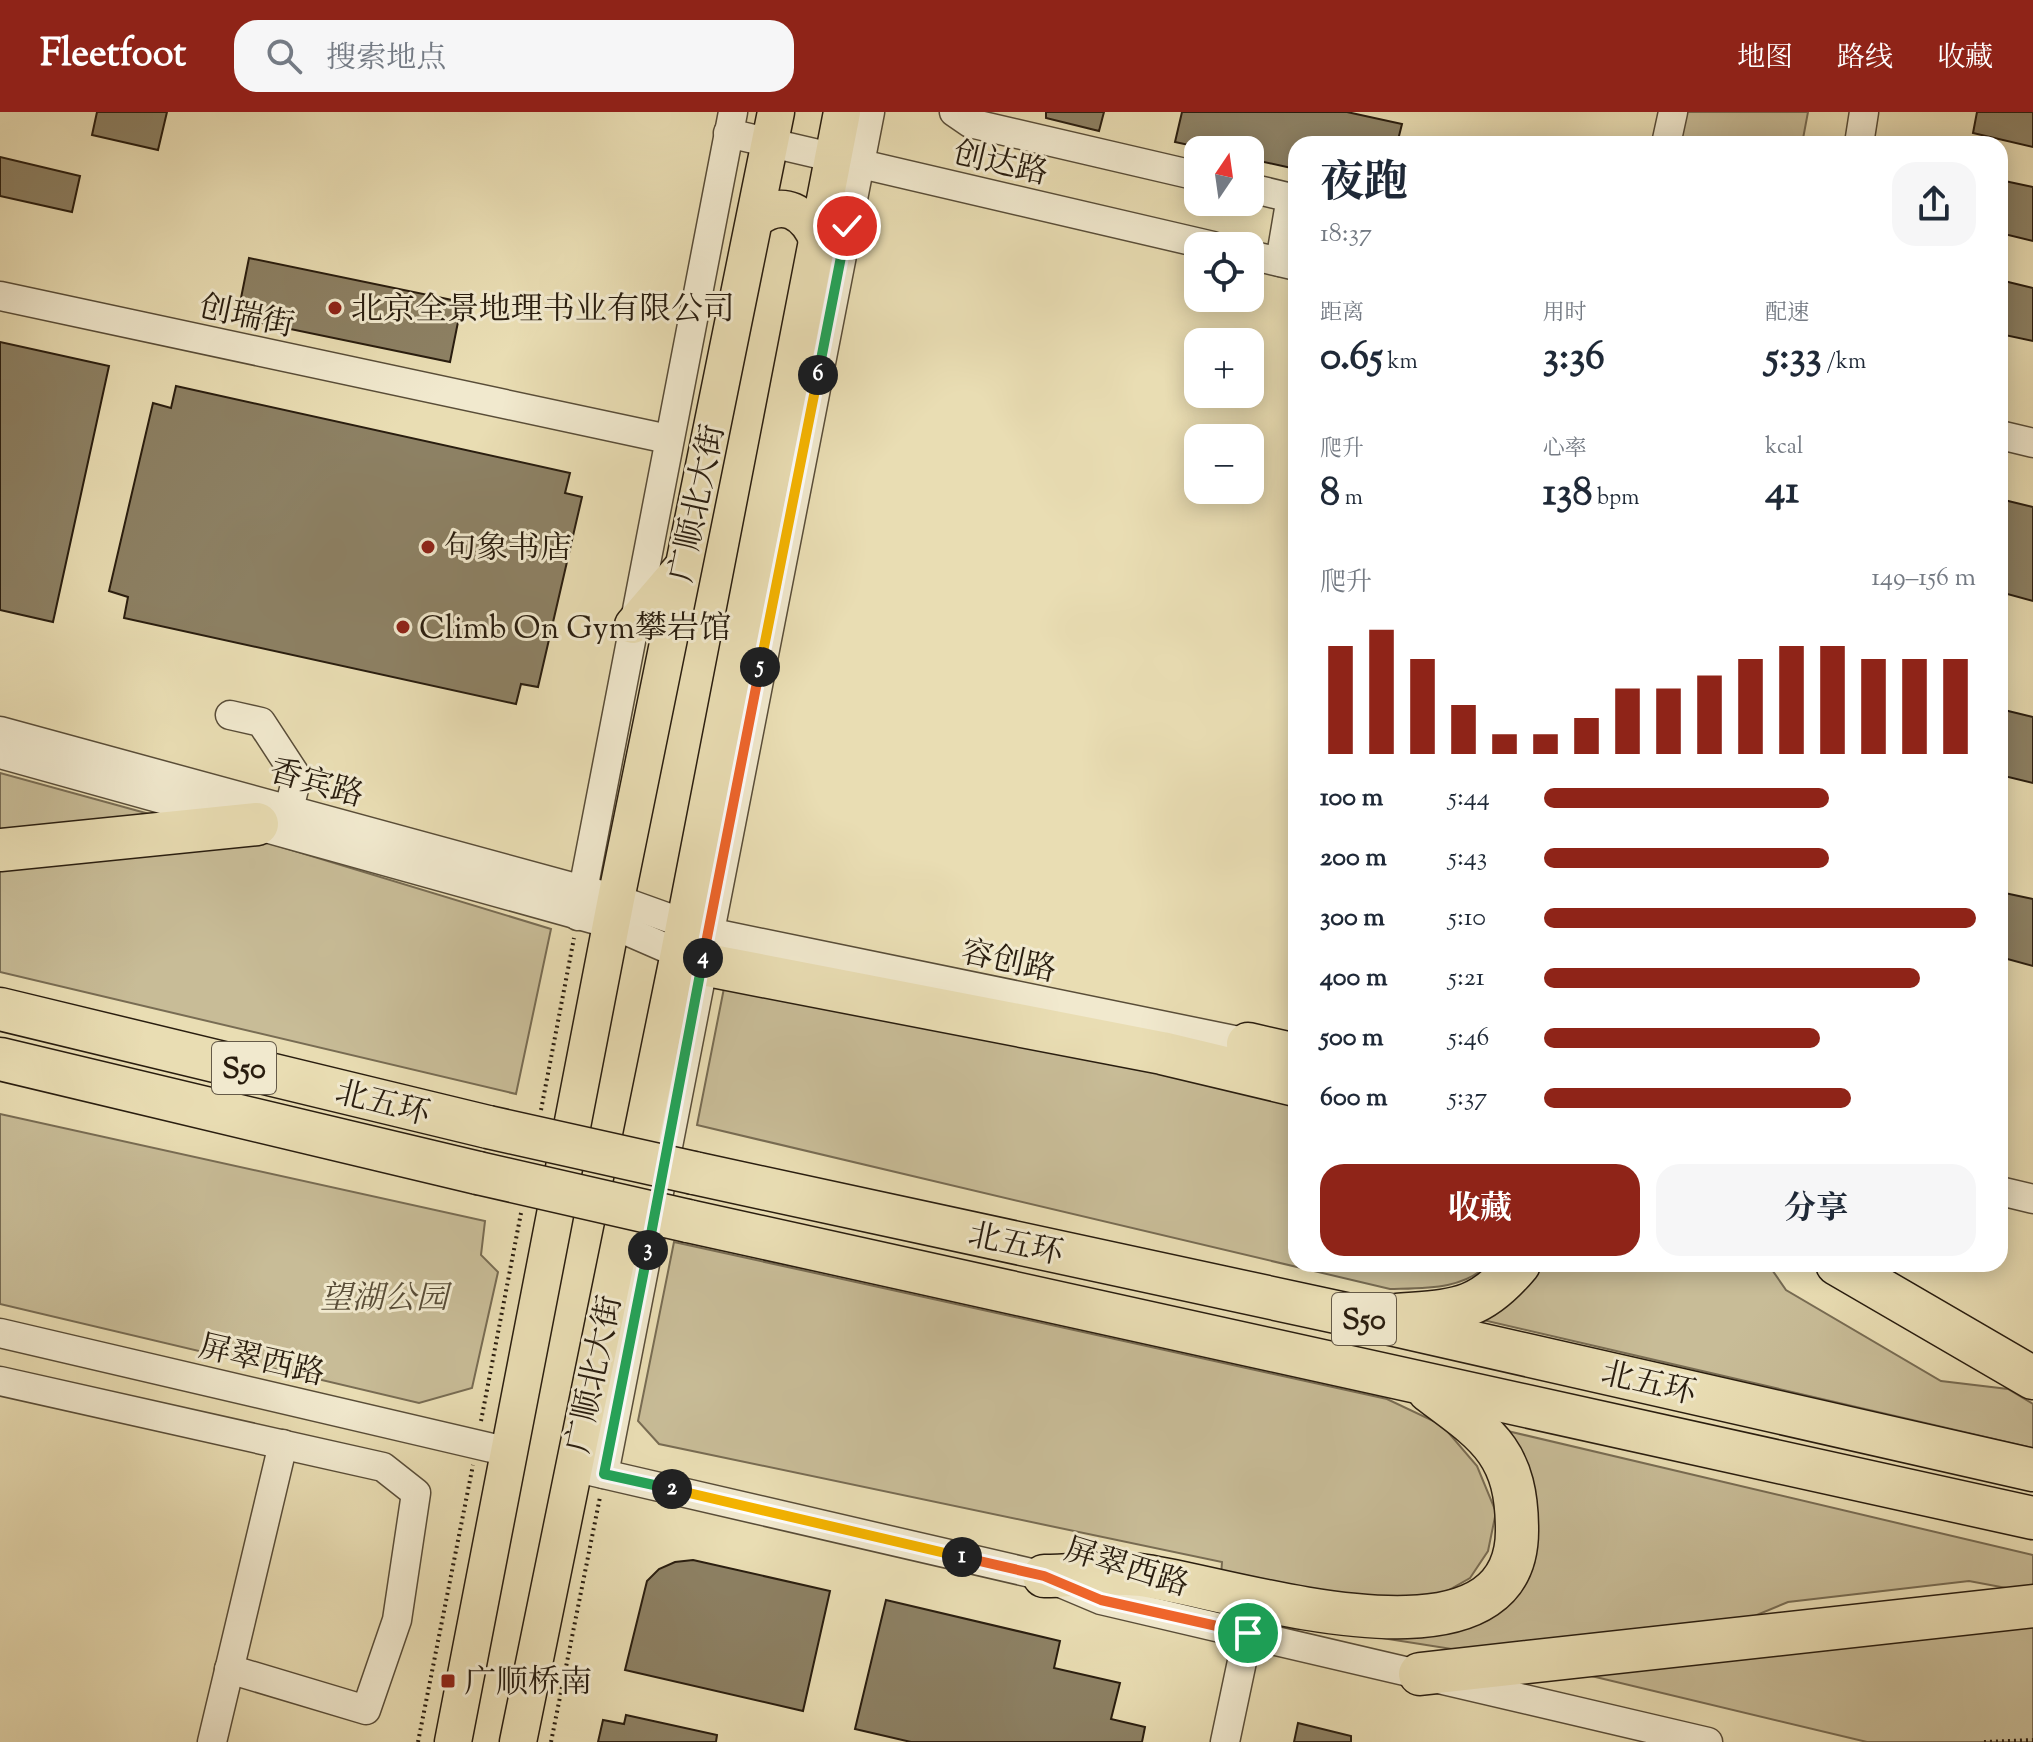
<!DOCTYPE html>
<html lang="zh">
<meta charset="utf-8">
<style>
:root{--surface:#fff;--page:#f6f6f7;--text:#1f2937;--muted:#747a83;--accent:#8f2418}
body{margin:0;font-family:"Sorts Mill Goudy","Noto Serif SC",serif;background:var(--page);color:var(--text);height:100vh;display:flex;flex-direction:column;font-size:30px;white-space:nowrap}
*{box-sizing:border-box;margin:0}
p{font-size:26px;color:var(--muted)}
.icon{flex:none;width:44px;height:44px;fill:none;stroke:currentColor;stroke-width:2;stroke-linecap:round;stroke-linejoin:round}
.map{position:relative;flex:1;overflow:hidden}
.sheet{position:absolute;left:1288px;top:24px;width:720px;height:1136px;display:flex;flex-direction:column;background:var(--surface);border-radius:24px;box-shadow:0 4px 20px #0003}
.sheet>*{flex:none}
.needle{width:52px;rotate:13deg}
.buttons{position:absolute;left:1184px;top:24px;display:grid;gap:16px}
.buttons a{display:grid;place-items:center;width:80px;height:80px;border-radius:16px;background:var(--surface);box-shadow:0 4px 20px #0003;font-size:40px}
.pin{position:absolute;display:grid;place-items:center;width:68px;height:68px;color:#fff;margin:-34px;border:4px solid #fff;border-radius:50%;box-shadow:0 2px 8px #0007}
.km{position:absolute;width:40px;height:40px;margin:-20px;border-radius:50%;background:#222;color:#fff;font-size:22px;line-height:40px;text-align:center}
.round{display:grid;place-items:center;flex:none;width:84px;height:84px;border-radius:24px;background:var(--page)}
.head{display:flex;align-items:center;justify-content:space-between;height:136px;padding:0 32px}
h1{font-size:44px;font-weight:700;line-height:60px}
.metrics{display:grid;grid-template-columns:repeat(3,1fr);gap:12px;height:136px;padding:8px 32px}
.metrics div{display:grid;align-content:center}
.metrics b{font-size:40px;font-weight:700}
.metrics small{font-size:22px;font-weight:400}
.metrics p{font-size:22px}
.chart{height:224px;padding:16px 32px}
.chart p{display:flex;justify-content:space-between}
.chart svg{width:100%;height:144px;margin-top:8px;stroke:var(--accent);stroke-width:6}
.action{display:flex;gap:16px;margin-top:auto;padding:16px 32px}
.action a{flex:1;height:92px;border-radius:24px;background:var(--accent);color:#fff;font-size:32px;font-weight:700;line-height:92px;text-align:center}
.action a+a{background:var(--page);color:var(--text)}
ul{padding:0 32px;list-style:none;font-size:26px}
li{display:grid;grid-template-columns:128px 96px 1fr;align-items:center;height:60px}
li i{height:20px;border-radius:10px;background:var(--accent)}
header{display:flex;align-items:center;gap:48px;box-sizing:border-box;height:112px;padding:0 40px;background:var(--accent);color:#fff}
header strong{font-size:38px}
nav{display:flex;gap:44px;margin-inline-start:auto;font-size:28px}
.search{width:560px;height:72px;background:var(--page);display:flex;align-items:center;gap:20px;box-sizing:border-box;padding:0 28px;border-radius:24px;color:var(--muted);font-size:30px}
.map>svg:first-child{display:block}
.green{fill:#c8bc97;stroke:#786c53;stroke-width:2}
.building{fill:#8d8164;stroke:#291d0f;stroke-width:2}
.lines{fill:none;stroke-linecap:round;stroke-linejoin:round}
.minor-casing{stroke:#594d38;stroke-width:31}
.major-casing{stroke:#291d0f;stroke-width:39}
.highway-casing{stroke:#291d0f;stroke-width:45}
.path{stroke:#291d0f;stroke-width:4;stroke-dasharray:2 4;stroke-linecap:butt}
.minor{stroke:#f1e9ce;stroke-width:28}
.major{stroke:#e9ddb3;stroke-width:36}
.highway{stroke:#e9ddb3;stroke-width:42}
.highway-bridge-casing{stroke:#291d0f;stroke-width:45;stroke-linecap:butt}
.highway-bridge{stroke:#e9ddb3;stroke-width:42}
.split-1-casing{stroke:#fff;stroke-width:16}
.split-2-casing{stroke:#fff;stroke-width:16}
.split-3-casing{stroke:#fff;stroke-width:16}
.split-4-casing{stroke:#fff;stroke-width:16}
.split-5-casing{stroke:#fff;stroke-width:16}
.split-6-casing{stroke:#fff;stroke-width:16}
.split-7-casing{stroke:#fff;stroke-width:16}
.split-1{stroke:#f0652b;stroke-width:10}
.split-2{stroke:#f5b400;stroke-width:10}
.split-3{stroke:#22a559;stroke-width:10}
.split-4{stroke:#22a559;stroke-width:10}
.split-5{stroke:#f0652b;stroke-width:10}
.split-6{stroke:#f5b400;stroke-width:10}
.split-7{stroke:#22a559;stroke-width:10}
.poi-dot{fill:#8f2418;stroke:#f1e9ce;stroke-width:3}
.labels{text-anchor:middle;stroke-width:6;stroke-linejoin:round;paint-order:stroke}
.shield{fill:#f1e9ce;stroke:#655a48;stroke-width:2}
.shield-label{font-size:30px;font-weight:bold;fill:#291d0f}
.street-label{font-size:32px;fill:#291d0f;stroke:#f1e9ce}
.poi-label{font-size:32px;fill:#291d0f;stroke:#f1e9ce;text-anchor:start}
.park-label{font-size:32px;font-style:italic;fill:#594d38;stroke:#f1e9ce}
</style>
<header>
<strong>Fleetfoot</strong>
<div class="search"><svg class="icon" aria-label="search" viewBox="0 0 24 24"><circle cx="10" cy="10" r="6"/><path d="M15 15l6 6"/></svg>搜索地点</div>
<nav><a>地图</a><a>路线</a><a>收藏</a></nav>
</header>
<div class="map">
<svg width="2033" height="1630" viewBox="0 0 2033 1630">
<rect width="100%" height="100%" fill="#e9ddb3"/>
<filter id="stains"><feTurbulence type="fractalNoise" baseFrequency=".0025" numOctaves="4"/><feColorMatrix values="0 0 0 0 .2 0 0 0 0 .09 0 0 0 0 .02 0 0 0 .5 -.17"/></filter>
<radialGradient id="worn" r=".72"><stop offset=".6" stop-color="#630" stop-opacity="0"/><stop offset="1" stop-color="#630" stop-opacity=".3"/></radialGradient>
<g class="green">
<path d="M1683,0H1808L1802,32H1677Z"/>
<path d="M0,661L153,703L0,717Z"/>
<path d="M262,729L551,817L516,982L0,860V750Z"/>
<path d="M725,871L1296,983V1152H1489C1462,1178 1426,1176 1390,1177L697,1013Z"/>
<path d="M0,1002L485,1109L481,1143L498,1160L472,1276L419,1291L0,1192Z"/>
<path d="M674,1130L1387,1287L1442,1313L1477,1354L1496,1400L1488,1439L1470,1466L1426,1491L1360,1492L1221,1464L1222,1450L659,1332L638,1309Z"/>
<path d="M1533,1152H1768L1786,1178L1941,1269L2008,1277L2033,1292V1336L1470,1205Z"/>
<path d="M1499,1317L2033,1443V1481L1969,1469L1788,1490L1740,1510L1477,1541L1382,1526L1470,1516L1509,1487Z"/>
<path d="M2033,1514V1630H1867L1583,1562Z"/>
</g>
<g class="building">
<path d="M97,0H167L158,38L92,23Z"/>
<path d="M1046,0H1104L1099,19L1046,6Z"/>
<path d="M1182,0H1347L1402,12L1397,32H1296V57L1250,47V38H1212L1175,30Z"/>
<path d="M1977,0H2033V35L1973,21Z"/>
<path d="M0,45L80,64L72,100L0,84Z"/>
<path d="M2000,68L2033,75V129L2000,121Z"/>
<path d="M249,146L462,190L450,250L237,206Z"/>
<path d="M2000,168L2033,176V229L2000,222Z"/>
<path d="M0,230L109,254L53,510L0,498Z"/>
<path d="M176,274L570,361L565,381L582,385L538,575L521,572L516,592L124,506L128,485L109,479L153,291L171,296Z"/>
<path d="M2000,387L2033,395V489L2000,480Z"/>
<path d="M2000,597L2033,605V671L2000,663Z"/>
<path d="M2000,780L2033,787V854L2000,845Z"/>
<path d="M693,1448L830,1479L803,1599L625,1558L647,1469L659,1457L675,1450Z"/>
<path d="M886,1488L1060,1529L1054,1556L1120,1571L1111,1607L1145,1615L1142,1630H911L855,1617Z"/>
<path d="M626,1603L717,1623L716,1630H598L603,1608L624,1612Z"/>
<path d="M1298,1611L1351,1624V1630H1294Z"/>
</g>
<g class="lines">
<g class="minor-casing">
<g id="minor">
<path d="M954,0L970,11L1198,64"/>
<path d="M728,21L1213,134"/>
<path d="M1666,32L1673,0"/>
<path d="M1859,32L1864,0"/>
<path d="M1250,76L1296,87"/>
<path d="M1250,143L1296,154"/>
<path d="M1280,150L1291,85"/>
<path d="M0,184L668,327"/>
<path d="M2000,323L2033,331"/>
<path d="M230,603L261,610L297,665L289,697"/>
<path d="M0,619L616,787L708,820L1263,934"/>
<path d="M0,642L611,812L696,849"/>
<path d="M578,804L733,0"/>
<path d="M2000,1079L2033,1087"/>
<path d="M0,1221L509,1340"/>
<path d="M0,1269L383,1355L416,1381L397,1508L366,1598L229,1557"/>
<path d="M586,1358L1044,1464L1101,1488L1708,1630"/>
<path d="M604,1362L870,0"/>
<path d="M212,1630L283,1332"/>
<path d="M1225,1630L1248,1521"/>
</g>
</g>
<g class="major-casing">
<g id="major">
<path d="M756,107C783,86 806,100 818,129"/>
<path d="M633,513L681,457"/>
<path d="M453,1630L616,787L776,0"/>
<path d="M518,1630L679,841L842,0"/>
</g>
</g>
<g class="highway-casing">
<g id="highway">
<path d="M0,738L257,712"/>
<path d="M702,852L1162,941L1296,973"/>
<path d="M0,897L488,1015"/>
<path d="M1248,932L1296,943"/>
<path d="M0,947L478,1061"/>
<path d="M694,1061L1364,1206L2033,1358"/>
<path d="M688,1109L2033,1406"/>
<path d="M1837,1152L2033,1266"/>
<path d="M1397,1203C1456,1198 1479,1200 1519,1152"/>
<path d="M1044,1464C1075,1464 1109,1459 1140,1463C1224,1473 1518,1576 1517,1418C1517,1340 1487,1322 1429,1279"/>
<path d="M1420,1562L2033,1494"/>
</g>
</g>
<g class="path">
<path d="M541,998L574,826"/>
<path d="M481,1309L521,1101"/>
<path d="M418,1630L473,1353"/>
<path d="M551,1630L600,1385"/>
<path d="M1984,1630L2033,1628"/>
</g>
<use href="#minor" class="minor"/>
<use href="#major" class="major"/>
<use href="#highway" class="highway"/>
<g class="highway-bridge-casing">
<g id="highway-bridge">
<path d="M488,1015L694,1061"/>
<path d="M478,1061L688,1109"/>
</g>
</g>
<use href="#highway-bridge" class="highway-bridge"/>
</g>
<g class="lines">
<g class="split-1-casing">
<path id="split-1" d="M962,1445L1044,1464L1101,1488L1248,1521"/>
</g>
<g class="split-2-casing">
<path id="split-2" d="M672,1377L962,1445"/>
</g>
<g class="split-3-casing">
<path id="split-3" d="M648,1138L604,1362L672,1377"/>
</g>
<g class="split-4-casing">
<path id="split-4" d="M648,1138L703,846"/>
</g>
<g class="split-5-casing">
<path id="split-5" d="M703,846L760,555"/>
</g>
<g class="split-6-casing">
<path id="split-6" d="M760,555L818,263"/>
</g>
<g class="split-7-casing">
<path id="split-7" d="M818,263L847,114"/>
</g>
<use href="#split-1" class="split-1"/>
<use href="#split-2" class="split-2"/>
<use href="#split-3" class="split-3"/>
<use href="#split-4" class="split-4"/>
<use href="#split-5" class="split-5"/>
<use href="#split-6" class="split-6"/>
<use href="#split-7" class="split-7"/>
</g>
<g class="poi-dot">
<circle cx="335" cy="196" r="8"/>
<circle cx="428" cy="435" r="8"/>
<circle cx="403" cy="515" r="8"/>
<rect x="440" y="1561" width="16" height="16" rx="4"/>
</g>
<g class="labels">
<g class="shield">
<rect x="212" y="930" width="64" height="52" rx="6"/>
<rect x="1332" y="1181" width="64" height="52" rx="6"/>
</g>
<g class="shield-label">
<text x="244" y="966">S50</text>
<text x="1364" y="1217">S50</text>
</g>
<g class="street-label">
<text transform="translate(1001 50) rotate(13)" y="11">创达路</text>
<text transform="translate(247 203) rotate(12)" y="11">创瑞街</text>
<text transform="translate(696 391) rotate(-78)" y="11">广顺北大街</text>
<text transform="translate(317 670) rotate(16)" y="11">香宾路</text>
<text transform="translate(1009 848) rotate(12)" y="11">容创路</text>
<text transform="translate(383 990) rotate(14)" y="11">北五环</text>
<text transform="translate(1016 1131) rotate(12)" y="11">北五环</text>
<text transform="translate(262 1247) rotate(13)" y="11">屏翠西路</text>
<text transform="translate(593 1262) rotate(-78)" y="11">广顺北大街</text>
<text transform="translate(1649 1270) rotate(13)" y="11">北五环</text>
<text transform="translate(1127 1454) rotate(17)" y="11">屏翠西路</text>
</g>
<g class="poi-label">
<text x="351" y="207">北京全景地理书业有限公司</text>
<text x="444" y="446">句象书店</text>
<text x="419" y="526">Climb On Gym攀岩馆</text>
<text x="464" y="1580">广顺桥南</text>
</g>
<g class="park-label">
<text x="384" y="1196">望湖公园</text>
</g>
</g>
<rect width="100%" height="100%" filter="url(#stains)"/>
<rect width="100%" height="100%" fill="url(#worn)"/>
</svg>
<div class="buttons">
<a><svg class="needle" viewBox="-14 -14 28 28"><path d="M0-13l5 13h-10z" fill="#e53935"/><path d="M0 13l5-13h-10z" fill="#747a83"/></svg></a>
<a><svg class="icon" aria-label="locate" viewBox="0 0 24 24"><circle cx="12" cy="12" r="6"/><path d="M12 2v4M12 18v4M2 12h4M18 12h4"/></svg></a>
<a>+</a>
<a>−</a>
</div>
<div class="pin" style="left:1248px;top:1521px;background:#1e9e55"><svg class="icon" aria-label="arrive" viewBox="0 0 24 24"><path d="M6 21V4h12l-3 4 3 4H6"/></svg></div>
<div class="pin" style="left:847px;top:114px;background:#d93025"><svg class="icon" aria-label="check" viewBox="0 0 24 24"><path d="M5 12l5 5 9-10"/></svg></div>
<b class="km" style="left:962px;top:1445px">1</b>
<b class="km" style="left:672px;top:1377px">2</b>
<b class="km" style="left:648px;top:1138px">3</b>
<b class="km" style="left:703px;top:846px">4</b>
<b class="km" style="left:760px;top:555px">5</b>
<b class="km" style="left:818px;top:263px">6</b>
<section class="sheet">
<div class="head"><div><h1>夜跑</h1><p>18:37</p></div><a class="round"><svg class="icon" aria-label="share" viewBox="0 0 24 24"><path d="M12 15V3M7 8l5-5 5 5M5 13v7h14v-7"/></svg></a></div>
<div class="metrics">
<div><p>距离</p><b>0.65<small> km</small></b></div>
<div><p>用时</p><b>3:36</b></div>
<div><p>配速</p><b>5:33<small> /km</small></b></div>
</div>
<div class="metrics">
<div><p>爬升</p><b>8<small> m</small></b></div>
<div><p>心率</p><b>138<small> bpm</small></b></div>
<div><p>kcal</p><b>41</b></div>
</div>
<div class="chart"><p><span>爬升</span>149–156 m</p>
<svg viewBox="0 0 160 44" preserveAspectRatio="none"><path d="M5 44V11M15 44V6M25 44V15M35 44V29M45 44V38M55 44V38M65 44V33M75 44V24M85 44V24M95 44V20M105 44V15M115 44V11M125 44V11M135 44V15M145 44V15M155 44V15"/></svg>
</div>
<ul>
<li><b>100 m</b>5:44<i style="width:66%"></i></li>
<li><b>200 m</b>5:43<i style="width:66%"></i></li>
<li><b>300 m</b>5:10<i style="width:100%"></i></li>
<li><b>400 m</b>5:21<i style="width:87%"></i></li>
<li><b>500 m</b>5:46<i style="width:64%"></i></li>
<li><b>600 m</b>5:37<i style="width:71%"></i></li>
</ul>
<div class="action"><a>收藏</a><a>分享</a></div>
</section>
</div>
